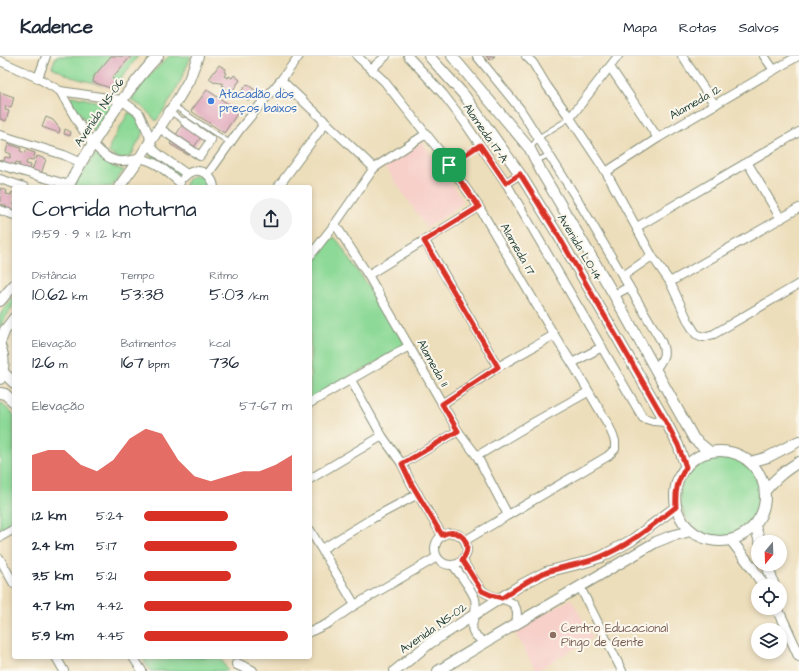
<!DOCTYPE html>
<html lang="pt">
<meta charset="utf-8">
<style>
:root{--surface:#fff;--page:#f2f2f3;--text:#1f2937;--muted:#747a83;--line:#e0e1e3;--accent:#d93025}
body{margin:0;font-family:"Architects Daughter",sans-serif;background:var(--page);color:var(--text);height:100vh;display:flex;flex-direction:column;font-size:15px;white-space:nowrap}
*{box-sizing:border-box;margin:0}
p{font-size:13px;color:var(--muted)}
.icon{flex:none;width:22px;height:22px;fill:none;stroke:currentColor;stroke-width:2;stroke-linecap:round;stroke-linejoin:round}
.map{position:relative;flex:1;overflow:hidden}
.sheet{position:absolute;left:12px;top:129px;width:300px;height:474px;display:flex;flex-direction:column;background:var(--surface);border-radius:4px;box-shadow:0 2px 6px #0003}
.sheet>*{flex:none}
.needle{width:26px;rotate:199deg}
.controls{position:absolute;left:751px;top:479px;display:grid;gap:8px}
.controls a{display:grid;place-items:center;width:36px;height:36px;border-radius:50%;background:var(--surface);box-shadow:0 2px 6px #0003;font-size:20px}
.pin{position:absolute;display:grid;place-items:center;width:34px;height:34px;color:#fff;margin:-17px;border-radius:8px;box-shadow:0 2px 6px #0006}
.round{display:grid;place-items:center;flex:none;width:42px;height:42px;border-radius:21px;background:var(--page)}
.overview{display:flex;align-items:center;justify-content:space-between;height:68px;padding:0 20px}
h1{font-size:22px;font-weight:600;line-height:30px}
.metrics{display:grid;grid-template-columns:repeat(3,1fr);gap:6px;height:68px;padding:4px 20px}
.metrics div{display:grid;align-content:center}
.metrics b{font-size:17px;font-weight:600}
.metrics small{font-size:11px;font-weight:400}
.metrics p{font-size:11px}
.chart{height:112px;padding:8px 20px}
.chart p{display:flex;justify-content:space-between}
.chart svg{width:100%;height:72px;margin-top:4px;fill:var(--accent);opacity:.7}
ul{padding:0 20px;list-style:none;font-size:13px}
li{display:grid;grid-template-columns:64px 48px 1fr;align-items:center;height:30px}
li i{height:10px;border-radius:5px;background:var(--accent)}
header{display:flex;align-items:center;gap:24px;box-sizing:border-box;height:56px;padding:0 20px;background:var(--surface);border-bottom:1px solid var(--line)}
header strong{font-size:19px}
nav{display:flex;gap:22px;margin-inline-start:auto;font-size:14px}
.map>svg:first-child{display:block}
.built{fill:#f7d0ca}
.green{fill:#8dd997;stroke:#568b66}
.building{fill:#dd9db6}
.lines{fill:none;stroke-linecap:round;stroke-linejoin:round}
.service-casing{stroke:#868e78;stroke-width:6}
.minor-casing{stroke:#868e78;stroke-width:10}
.tertiary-casing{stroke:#868e78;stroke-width:12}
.service{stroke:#fff;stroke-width:4}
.minor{stroke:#fff;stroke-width:8}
.tertiary{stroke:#fff;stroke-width:10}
.route-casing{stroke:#fff;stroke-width:8}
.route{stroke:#d93025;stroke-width:5}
.shop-dot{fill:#3f7fe0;stroke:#fbf7ec;stroke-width:1.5}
.education-dot{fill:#8d6e63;stroke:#fbf7ec;stroke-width:1.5}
.labels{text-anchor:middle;stroke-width:4;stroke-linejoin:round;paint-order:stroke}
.shop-label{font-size:12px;fill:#366cbe;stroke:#fbf7ec;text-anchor:start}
.street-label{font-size:12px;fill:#1f3d34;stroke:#fbf7ec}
.education-label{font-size:12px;fill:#785e54;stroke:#fbf7ec;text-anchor:start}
</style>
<header>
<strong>Kadence</strong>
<nav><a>Mapa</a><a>Rotas</a><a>Salvos</a></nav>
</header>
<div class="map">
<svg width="799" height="615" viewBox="0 0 799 615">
<rect width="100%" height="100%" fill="#fbf7ec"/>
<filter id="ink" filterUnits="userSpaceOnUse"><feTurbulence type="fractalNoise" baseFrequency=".025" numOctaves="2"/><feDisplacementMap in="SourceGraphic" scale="8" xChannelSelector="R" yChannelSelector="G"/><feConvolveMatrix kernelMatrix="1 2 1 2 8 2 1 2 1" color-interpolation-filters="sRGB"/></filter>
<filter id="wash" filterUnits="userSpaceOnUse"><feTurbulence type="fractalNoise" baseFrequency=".012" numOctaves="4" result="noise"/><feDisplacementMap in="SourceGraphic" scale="16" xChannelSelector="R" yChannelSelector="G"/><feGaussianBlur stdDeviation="0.9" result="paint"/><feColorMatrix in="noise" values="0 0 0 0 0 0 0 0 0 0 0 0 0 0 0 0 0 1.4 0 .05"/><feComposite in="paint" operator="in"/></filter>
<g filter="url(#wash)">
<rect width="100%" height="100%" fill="#eddebb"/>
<g class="built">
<path d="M422,86L464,146L427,172L385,111Z"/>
<path d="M571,543L593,582L536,615L514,575Z"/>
</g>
<g class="green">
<path d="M56,0H138L114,32L71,21L52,11Z"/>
<path d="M169,0H191C182,23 172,45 156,65L144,52L131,44L144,25Z"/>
<path d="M72,40L113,49L95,77L70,45Z"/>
<path d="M129,56L137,62L144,75L131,100L120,103L109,97L110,89Z"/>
<path d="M96,97L114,111L124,114L111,131H73Z"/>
<path d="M152,97L183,118L180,122L150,99Z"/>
<path d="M195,119C203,119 208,123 209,131H184L188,123Z"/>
<path d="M332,182H335L338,185L406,289L310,345V209L327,186Z"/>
<path d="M14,239V248L0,271V259Z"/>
<path d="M0,346L14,359V465L0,473Z"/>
<circle cx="721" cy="440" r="41"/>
<path d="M142,601H220L228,615H150Z"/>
</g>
<g id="blocks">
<g class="building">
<path d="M111,0H131L112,22L116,25L110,32L93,26L94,20Z"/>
<path d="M486,0H495L490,4Z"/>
<path d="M219,9L226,13L224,16L226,17L224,20L228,22L229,20L232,22L234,19L240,24L230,38L224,34L225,32L222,30L224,28L216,26L215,27L209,23Z"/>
<path d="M247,28L256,35L249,45L239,38Z"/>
<path d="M207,34L239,55L224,77L191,55Z"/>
<path d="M0,36L14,41L11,52L6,50L5,54L9,55L6,65L0,63Z"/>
<path d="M46,61L53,64L60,73L59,77L42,71Z"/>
<path d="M183,68L202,80L188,99L170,88Z"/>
<path d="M65,73L71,76L70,80L64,78Z"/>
<path d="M8,88L21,92L20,95L25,97L26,94L35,97L33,104L28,103L26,108L31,109L30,115L18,113L20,107L16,106L14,112L3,107L5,101L10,102L11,98L6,96Z"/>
<path d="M37,100L46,103L41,118L32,115Z"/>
<path d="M0,132L7,135L6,138L11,139L12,136L14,137L13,150H14V156L4,155L6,150L2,148L0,153Z"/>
</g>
</g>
</g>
<g filter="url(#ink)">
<use href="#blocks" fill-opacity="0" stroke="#868e78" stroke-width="1"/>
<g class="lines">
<g class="service-casing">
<g id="service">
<path d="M174,50L230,87"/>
<path d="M170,56L185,66"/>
<path d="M530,93L538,82L570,62"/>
<path d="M536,105L549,99"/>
<path d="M449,109L480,89"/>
</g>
</g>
<g class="minor-casing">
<g id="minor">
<path d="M357,0L384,25L438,93L479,151L554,279L572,307L609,370L615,385V393L608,400L466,484"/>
<path d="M408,0L443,38L463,64L506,127L643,362L653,365L666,366"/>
<path d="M477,0L520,53L579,146L660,283C667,297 664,302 655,314"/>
<path d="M526,0L533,7L547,30L570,62L606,116L652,200L670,226L689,267L696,278L703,281L714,278L799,228"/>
<path d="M682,0L715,49"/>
<path d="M764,0L774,14"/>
<path d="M0,5L38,22L60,35L121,44L139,57L149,79L150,86L154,94L161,100L187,118"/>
<path d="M610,11L658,82"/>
<path d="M371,13L386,0"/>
<path d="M38,22L46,0"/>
<path d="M281,24L374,112"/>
<path d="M60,35C72,55 91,96 114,104C123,107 130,104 138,103C154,102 169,118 180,127"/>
<path d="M570,62L618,0"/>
<path d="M159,72L200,100L211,84L185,66"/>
<path d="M0,79L64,99L82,107"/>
<path d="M747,106L781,163"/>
<path d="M0,109L69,129"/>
<path d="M606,116L658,82L798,0"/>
<path d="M208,118L240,73L281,24L299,0"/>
<path d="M184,121C195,109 212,116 214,131"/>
<path d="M0,123L24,131"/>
<path d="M506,127L520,118"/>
<path d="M278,131L326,66"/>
<path d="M0,154L14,159"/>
<path d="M335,168L368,219L458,375L477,400L508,459"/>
<path d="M637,171L799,76"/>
<path d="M425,185L498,311"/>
<path d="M310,200L335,168L374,112L426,78"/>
<path d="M368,219L479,151"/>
<path d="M623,220L652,200"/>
<path d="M670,226L799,152"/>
<path d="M614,239L629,231"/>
<path d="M572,307L602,291"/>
<path d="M351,324L382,380L402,408L411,427L442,479"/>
<path d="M310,347L409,290"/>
<path d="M442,348L498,311L554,279"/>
<path d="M477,400L529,369L588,336"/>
<path d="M402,408L458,375"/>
<path d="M310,423L382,380"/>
<path d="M310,474L355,549"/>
<circle cx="451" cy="493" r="16"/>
<path d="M0,481L14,473"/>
<path d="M322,493L373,462L418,438"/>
<path d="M0,503L14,528"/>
<path d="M463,505C467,512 478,531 484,536C500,547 522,538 516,568"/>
<path d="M453,509C459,517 472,534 475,543C480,562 460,573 485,586"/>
<path d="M580,531L622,615"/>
<path d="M310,576L329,567L355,549L437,501"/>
<path d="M56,601L64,615"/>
<path d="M133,601L142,615"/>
</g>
</g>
<g class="tertiary-casing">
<g id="tertiary">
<path d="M429,0L464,39L520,118L558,179L666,366L678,389L686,411"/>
<path d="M452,0L530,93L542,117L614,239L694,383L710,396"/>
<path d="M68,131C77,113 88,95 99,78C117,50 135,24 158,0"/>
<path d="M119,131L139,103L178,43L189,24L198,0"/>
<path d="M0,245L14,229"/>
<path d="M0,286L5,274L14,262"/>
<path d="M0,290C5,301 5,311 0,323"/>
<path d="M3,316L14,327"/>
<path d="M0,337L5,338L14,346"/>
<circle cx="720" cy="440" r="45"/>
<path d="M750,406L768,401L799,385"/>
<path d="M765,435C776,422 784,415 799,406"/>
<path d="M755,470L760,486"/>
<path d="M731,484L751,510L764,530"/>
<path d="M767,508L774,530"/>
<path d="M777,552L799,600"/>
<path d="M237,608L252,615"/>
<path d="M395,615L430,587L521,529L546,516L582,507L601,501L632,484L676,451"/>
<path d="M438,615L516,568L656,486L671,480L691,475"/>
</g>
</g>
<use href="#service" class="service"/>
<use href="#minor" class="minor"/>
<use href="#tertiary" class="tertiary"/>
</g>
</g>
<g class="lines" filter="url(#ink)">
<g class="route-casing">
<path id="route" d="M480,89L506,127L520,118L558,179L666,366L678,389L686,411C677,426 675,434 676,451C653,469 628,490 600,501C583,508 564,510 547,516C531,522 516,533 502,542L491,539L482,535L462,504C475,488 460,470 442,479L411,427L402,408L458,375L442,348L498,311L424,185L479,151L449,109Z"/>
</g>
<use href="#route" class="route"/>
</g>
<circle class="shop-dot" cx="211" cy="45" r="4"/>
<circle class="education-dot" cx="553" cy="579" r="4"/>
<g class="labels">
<g class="shop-label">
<text x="219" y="42">Atacadão dos<tspan x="219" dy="14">preços baixos</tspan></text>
</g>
<g class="street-label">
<text transform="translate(695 46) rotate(-30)" y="4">Alameda 12</text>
<text transform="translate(99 56) rotate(-56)" y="4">Avenida NS-06</text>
<text transform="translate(486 77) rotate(55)" y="4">Alameda 17-A</text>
<text transform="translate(580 191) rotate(59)" y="4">Avenida LO-14</text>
<text transform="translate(518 193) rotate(60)" y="4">Alameda 17</text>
<text transform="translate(433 307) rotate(61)" y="4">Alameda 11</text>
<text transform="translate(433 572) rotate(-35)" y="4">Avenida NS-02</text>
</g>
<g class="education-label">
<text x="561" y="576">Centro Educacional<tspan x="561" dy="14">Pingo de Gente</tspan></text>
</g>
</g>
</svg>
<div class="controls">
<a><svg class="needle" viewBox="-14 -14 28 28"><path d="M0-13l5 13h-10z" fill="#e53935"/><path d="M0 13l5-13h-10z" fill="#747a83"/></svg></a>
<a><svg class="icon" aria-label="locate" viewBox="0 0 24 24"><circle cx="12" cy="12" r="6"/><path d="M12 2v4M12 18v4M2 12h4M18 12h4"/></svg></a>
<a><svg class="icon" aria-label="layers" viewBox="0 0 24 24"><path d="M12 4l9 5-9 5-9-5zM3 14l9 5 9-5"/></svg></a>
</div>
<div class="pin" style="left:449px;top:109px;background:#1e9e55"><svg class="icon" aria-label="arrive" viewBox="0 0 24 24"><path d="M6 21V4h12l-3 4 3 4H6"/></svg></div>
<section class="sheet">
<div class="overview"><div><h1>Corrida noturna</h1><p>19:59 · 9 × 1.2 km</p></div><a class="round"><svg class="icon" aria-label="share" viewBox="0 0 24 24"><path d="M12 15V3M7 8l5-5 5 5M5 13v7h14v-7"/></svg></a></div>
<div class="metrics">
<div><p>Distância</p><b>10.62<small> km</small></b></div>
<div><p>Tempo</p><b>53:38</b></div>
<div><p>Ritmo</p><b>5:03<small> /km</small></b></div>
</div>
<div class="metrics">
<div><p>Elevação</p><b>126<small> m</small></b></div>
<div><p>Batimentos</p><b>167<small> bpm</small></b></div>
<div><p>kcal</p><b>736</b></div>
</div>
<div class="chart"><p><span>Elevação</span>57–67 m</p>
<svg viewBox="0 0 160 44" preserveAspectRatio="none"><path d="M0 44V22L10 19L20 19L30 28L40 32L50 25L60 12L70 6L80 9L90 25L100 35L110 38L120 35L130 32L140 32L150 28L160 22V44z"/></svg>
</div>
<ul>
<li><b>1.2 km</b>5:24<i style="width:57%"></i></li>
<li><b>2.4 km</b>5:17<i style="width:63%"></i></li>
<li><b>3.5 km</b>5:21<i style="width:59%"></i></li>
<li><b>4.7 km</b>4:42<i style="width:100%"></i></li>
<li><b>5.9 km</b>4:45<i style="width:97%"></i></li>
</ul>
</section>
</div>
